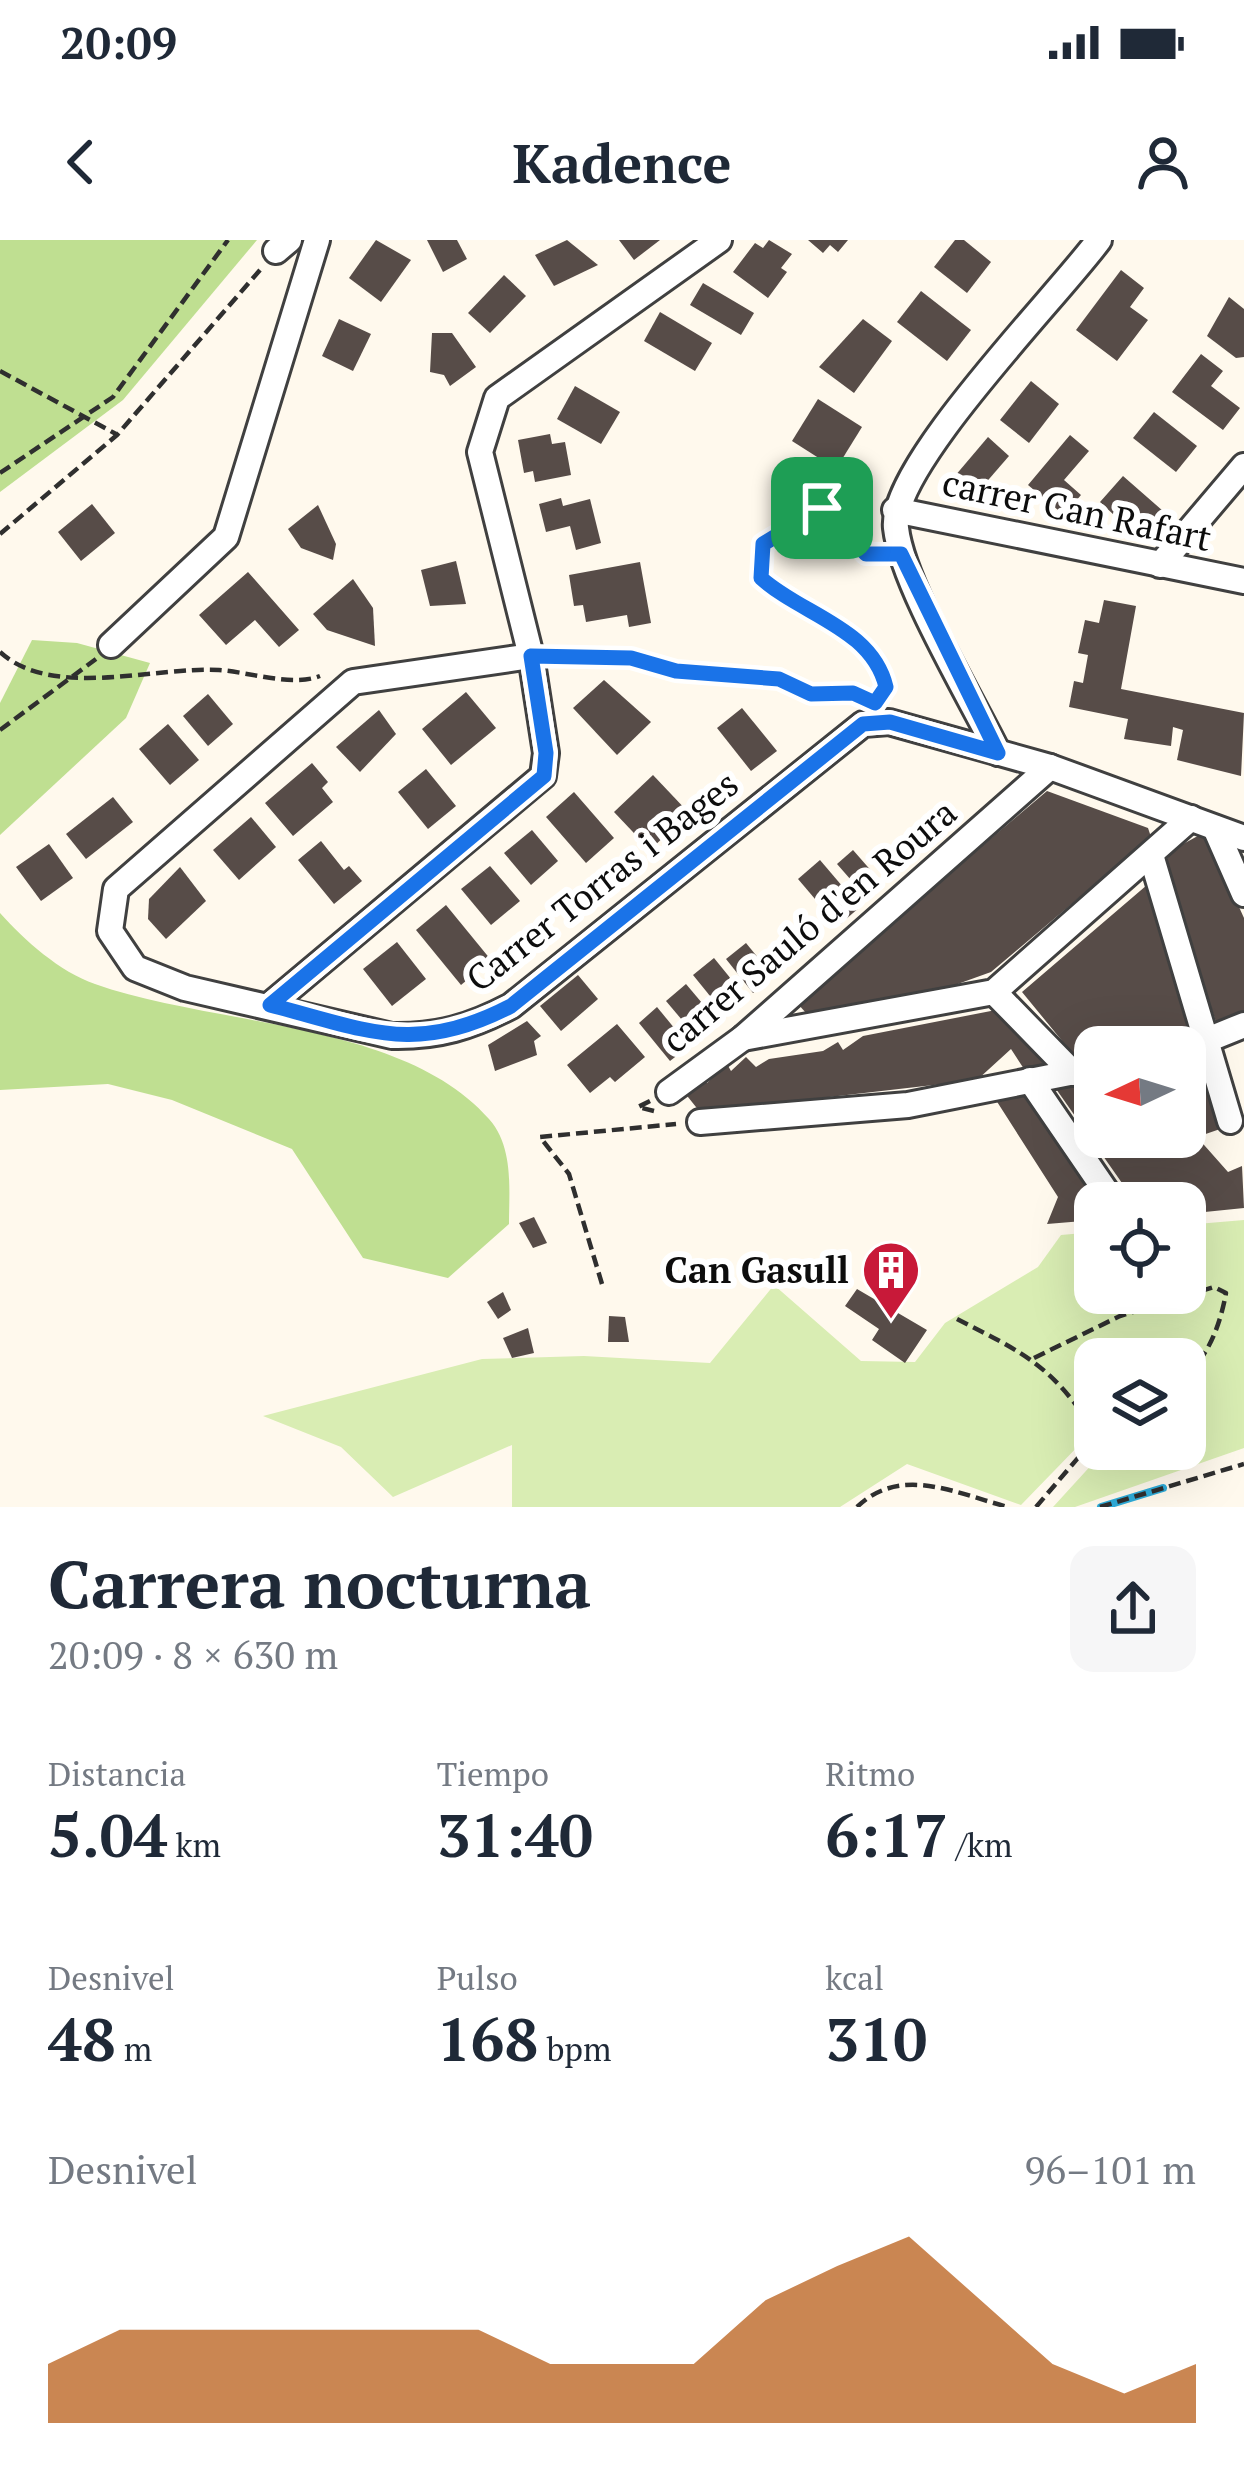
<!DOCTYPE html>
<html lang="es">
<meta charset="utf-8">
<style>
:root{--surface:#fff;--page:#f6f6f7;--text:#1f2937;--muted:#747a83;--accent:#b45309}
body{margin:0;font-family:"PT Serif",serif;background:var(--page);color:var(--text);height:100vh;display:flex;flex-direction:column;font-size:45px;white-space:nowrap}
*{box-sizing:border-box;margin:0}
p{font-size:39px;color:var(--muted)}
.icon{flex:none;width:66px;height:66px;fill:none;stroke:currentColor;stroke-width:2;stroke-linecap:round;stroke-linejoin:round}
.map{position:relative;height:1267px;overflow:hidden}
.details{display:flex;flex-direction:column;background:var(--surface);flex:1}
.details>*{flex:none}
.needle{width:78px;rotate:266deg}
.controls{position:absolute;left:1074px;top:786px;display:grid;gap:24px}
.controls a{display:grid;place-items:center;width:132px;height:132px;border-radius:24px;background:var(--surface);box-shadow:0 12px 48px #0002;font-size:60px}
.pin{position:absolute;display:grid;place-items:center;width:102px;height:102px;color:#fff;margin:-51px;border-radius:24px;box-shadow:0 6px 18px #0006}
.round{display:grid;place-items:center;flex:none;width:126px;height:126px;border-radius:24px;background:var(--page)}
.head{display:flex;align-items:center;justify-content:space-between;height:204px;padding:0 48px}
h1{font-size:66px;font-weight:800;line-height:90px}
.figures{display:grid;grid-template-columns:repeat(3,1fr);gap:18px;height:204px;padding:12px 48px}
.figures div{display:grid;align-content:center}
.figures b{font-size:60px;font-weight:800}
.figures small{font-size:33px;font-weight:400}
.figures p{font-size:33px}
.chart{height:336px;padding:24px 48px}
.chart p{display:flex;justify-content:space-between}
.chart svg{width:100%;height:216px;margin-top:12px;fill:var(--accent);opacity:.7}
.status{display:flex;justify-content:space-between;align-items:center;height:84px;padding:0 60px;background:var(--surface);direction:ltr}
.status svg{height:33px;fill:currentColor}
header{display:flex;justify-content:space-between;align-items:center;height:156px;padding:0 48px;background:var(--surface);font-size:54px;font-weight:800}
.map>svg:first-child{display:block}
.green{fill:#d9edb3}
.forest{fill:#bfdf91}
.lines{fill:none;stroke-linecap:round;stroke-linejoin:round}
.stream{stroke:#2eabd8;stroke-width:8}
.building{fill:#574c48}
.minor-casing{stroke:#404040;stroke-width:30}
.path{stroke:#2f2f2f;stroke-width:4.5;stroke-dasharray:12 6;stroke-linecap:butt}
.minor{stroke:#fff;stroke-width:24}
.route-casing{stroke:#fff;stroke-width:24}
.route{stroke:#1a73e8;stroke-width:15}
.labels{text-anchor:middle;stroke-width:12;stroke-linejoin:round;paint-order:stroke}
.street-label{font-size:36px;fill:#0d0d0d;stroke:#fff}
.poi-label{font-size:36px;font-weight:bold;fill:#0d0d0d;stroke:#fff;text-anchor:end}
</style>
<div class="status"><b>20:09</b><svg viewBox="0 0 49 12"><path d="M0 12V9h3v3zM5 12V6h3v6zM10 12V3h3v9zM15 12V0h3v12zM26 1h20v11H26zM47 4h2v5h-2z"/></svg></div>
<header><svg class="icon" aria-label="back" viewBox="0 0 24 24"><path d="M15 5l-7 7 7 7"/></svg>Kadence<svg class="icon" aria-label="person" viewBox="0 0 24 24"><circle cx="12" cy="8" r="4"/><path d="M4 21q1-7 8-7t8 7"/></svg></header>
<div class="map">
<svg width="1244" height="1267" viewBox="0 0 1244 1267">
<rect width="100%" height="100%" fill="#fff9ed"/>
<path class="green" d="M1244,980V1208L1075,1267H1053L1106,1209H1185V1119H1095V1203L1085,1199L1021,1265L907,1224L840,1267H512V1205L393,1257L341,1207L263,1176L482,1119L584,1116L710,1123L774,1045L861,1121L915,1122L945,1083L1038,1027L1061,995L1095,992V1053H1185V985Z"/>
<g class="forest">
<path d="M0,0H257L123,160L0,252Z"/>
<path d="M32,400L77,403L150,423L126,478L0,595V463Z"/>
<path d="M0,673C24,700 60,732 95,744C213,786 403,781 489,879C514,907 509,950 509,984L448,1038L363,1018L292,909L172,860L108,844L0,850Z"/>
</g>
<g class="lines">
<path class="stream" d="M1101,1267L1163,1248"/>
</g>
<g class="building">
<path d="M376,0L411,20L381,62L349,38Z"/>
<path d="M427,0H457L467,19L443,32Z"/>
<path d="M567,0L598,25L554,46L535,15Z"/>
<path d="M619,0H660L634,20Z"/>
<path d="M769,0L792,14L781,28L787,32L768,58L733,32L755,3L763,8Z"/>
<path d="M808,0H848L838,12L830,5L823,13Z"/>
<path d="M955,0H964L991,22L967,53L934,27Z"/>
<path d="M1121,30L1144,48L1130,67L1148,80L1117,121L1076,90Z"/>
<path d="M504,35L526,56L490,93L468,73Z"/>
<path d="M703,43L754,73L741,95L690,65Z"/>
<path d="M921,51L971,90L947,121L897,82Z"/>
<path d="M1229,57L1244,69V117L1236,118L1207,96Z"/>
<path d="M660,72L712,103L695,131L644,101Z"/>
<path d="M339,79L371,94L353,131L322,116Z"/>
<path d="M863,79L892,101L854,153L819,127Z"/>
<path d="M432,93H452L476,127L450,146L444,135L430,132Z"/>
<path d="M1201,114L1223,131L1211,146L1240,168L1223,190L1172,152Z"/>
<path d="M1031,141L1059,164L1029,203L1000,180Z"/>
<path d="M575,146L620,172L601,204L557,179Z"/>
<path d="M818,159L862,187L836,229L792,201Z"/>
<path d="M1154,172L1197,206L1176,232L1133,198Z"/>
<path d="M550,194L552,204L565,202L571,235L535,242L533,231L524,233L518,200Z"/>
<path d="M1070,195L1089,211L1064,240L1081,255L1064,275L1028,245Z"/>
<path d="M988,197L1009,216L970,261L949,243Z"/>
<path d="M1123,236L1163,271L1148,289L1136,279L1128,288L1100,262Z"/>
<path d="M561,258L563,266L590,259L601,303L576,310L570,286L546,292L539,264Z"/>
<path d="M92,264L115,293L81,321L58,292Z"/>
<path d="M318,265L336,304L333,320L301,308L288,289Z"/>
<path d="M456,321L466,364L430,366L421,330Z"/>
<path d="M640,322L651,383L629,387L627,375L586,382L583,365L574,366L569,335Z"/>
<path d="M248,332L299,390L279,407L255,380L226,405L199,375Z"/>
<path d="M353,339L373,368L375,406L327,390L313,374Z"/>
<path d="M1104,360L1136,366L1121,449L1244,473L1241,536L1177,520L1183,490L1173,487L1171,506L1124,499L1128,479L1069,467L1074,441L1083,443L1088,415L1078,413L1085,380L1099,383Z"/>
<path d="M604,440L651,482L617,515L573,468Z"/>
<path d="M466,452L496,488L451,525L422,489Z"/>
<path d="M208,454L233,484L208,506L183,476Z"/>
<path d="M742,468L777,511L751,531L717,488Z"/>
<path d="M379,470L396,494L360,532L336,507Z"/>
<path d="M168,484L199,520L170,545L139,509Z"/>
<path d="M312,523L328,542L322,548L333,562L293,596L265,563Z"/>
<path d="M426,529L456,566L428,589L398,552Z"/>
<path d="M653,535L689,573L650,610L614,572Z"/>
<path d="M1047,551L1148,588L1151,597L991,732L941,750L807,774L797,763Z"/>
<path d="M574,552L614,598L586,623L546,577Z"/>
<path d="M113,557L133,582L86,619L66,594Z"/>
<path d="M251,577L276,607L239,640L213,610Z"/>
<path d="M532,590L558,621L531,645L504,613Z"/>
<path d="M1205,592L1244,678V775L1218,788L1163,625L1174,609Z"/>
<path d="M321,601L344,630L349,626L362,641L334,664L298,620Z"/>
<path d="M49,604L73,638L41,661L16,627Z"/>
<path d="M853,610L881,642L865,656L837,624Z"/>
<path d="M820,620L860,667L838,686L798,639Z"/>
<path d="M490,626L520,661L491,685L461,649Z"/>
<path d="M180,627L206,661L166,699L148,679L149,659Z"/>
<path d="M1147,645L1196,793L1132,807H1095V815L1077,819L1022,752Z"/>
<path d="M446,665L491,720L461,745L416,690Z"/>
<path d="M397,702L426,739L392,766L363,729Z"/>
<path d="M746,703L773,736L753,753L726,719Z"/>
<path d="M714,718L744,755L723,772L693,735Z"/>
<path d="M578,735L598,759L561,791L540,766Z"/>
<path d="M686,744L718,782L698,799L666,761Z"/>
<path d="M657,767L689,806L670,821L639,783Z"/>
<path d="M996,770L1044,814L1042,825L1024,829L1011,809L977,840L700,872L684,852L700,835L707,843L727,824L731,831L746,817L756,827L769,819L823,811L838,802L843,810L863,796Z"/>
<path d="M527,781L541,796L534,801L537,815L495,831L488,805Z"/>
<path d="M617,784L645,817L615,842L610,837L590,853L567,825Z"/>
<path d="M1204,823L1223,888L1197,897L1228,932L1242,926L1244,968L1185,974V963H1136L1054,846L1095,843V897H1185V828Z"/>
<path d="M1022,852L1100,963H1095V980L1047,984L1058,957L994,857Z"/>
<path d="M534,977L547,1003L533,1008L519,983Z"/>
<path d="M857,1049L927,1090L905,1123L872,1100L879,1089L845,1066Z"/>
<path d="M503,1052L511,1070L498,1079L487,1062Z"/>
<path d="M609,1076L625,1077L629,1102H608Z"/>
<path d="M528,1088L534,1113L512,1118L503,1098Z"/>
</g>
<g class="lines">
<g class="minor-casing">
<g id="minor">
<path d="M276,11L289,0"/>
<path d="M895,270L1244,341"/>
<path d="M1160,325L1244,226"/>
<path d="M111,405L226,297L317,0"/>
<path d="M531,416L353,442L116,649L110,691L135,728L185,748L392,796C438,797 471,787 511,766L863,484L889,482L1050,527L1244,598"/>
<path d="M998,513C971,458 902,343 896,288C889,227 1057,57 1099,0"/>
<path d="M1215,588L1244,654"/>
<path d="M1151,615L1230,881"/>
<path d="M994,752L1073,833"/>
<path d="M270,765L543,536L546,513L531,416L480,212L497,158L719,0"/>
<path d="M743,798L994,752L1191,578"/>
<path d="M1185,809L1244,785"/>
<path d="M1030,840L1114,963"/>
<path d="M669,852L743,798L1050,527"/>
<path d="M700,882L908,865L1095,828"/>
</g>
</g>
<g class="path">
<path d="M0,131L116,194"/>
<path d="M0,233L113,157L228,0"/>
<path d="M813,258L866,314H879"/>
<path d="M822,268L763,304L761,338C802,375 872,388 886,447L878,458"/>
<path d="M0,294L117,195L260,30"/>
<path d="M0,412C52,460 156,426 219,430C249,432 292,447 320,436"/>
<path d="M554,417L630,418L676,431L779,439L810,454L853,453L866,459"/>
<path d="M0,490L96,419"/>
<path d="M650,861L638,867L654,871"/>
<path d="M602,1044L569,934L540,897L676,884"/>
<path d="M957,1079C1026,1114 1052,1126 1095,1192"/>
<path d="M1034,1118L1120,1076L1214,1047L1226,1053C1221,1081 1209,1118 1185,1134"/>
<path d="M857,1267C901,1225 955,1253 1008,1267"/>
<path d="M1036,1267L1095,1198"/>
<path d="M1100,1267L1244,1224"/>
</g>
<use href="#minor" class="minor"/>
</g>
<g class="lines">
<g class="route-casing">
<path id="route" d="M822,268L866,314H901L998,513L890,482L863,484L511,766C415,816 368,790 270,765L544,536L546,513L531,416L631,418L676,431L779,439L811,454L853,453L875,463L886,447C872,388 802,375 761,338L763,304Z"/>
</g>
<use href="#route" class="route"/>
</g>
<defs>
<g id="building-pin" transform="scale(3)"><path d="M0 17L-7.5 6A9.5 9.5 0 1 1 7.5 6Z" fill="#c81939" stroke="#fff"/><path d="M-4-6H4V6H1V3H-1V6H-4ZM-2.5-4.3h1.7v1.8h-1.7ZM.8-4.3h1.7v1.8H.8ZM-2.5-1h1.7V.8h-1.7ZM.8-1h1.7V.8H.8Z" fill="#fff"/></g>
</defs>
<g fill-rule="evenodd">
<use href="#building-pin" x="891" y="1030"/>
</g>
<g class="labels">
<g class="street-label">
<text transform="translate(1077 270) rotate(12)" y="13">carrer Can Rafart</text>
<text transform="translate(602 641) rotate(-38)" y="13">Carrer Torras i Bages</text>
<text transform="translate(809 686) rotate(-40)" y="13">carrer Sauló d'en Roura</text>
</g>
<g class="poi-label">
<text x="849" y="1043">Can Gasull</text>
</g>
</g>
</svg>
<div class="controls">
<a><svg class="needle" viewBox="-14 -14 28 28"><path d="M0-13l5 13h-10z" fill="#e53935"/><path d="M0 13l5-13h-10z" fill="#747a83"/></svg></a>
<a><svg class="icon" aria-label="locate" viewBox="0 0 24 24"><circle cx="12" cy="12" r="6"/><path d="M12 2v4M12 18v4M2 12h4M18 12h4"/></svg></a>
<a><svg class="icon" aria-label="layers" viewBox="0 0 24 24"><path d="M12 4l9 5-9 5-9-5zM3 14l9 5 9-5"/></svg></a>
</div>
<div class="pin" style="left:822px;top:268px;background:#1e9e55"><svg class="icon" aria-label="arrive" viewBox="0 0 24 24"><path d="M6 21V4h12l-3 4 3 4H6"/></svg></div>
</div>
<section class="details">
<div class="head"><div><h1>Carrera nocturna</h1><p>20:09 · 8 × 630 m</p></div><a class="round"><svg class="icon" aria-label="share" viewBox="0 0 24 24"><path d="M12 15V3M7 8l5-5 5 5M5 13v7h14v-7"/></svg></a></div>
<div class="figures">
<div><p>Distancia</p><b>5.04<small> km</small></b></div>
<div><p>Tiempo</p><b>31:40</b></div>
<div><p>Ritmo</p><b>6:17<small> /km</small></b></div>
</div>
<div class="figures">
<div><p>Desnivel</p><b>48<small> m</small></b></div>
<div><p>Pulso</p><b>168<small> bpm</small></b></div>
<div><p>kcal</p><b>310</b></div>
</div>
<div class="chart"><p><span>Desnivel</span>96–101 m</p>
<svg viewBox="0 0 160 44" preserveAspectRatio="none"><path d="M0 44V32L10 25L20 25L30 25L40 25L50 25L60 25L70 32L80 32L90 32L100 19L110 12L120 6L130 19L140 32L150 38L160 32V44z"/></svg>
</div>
</section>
